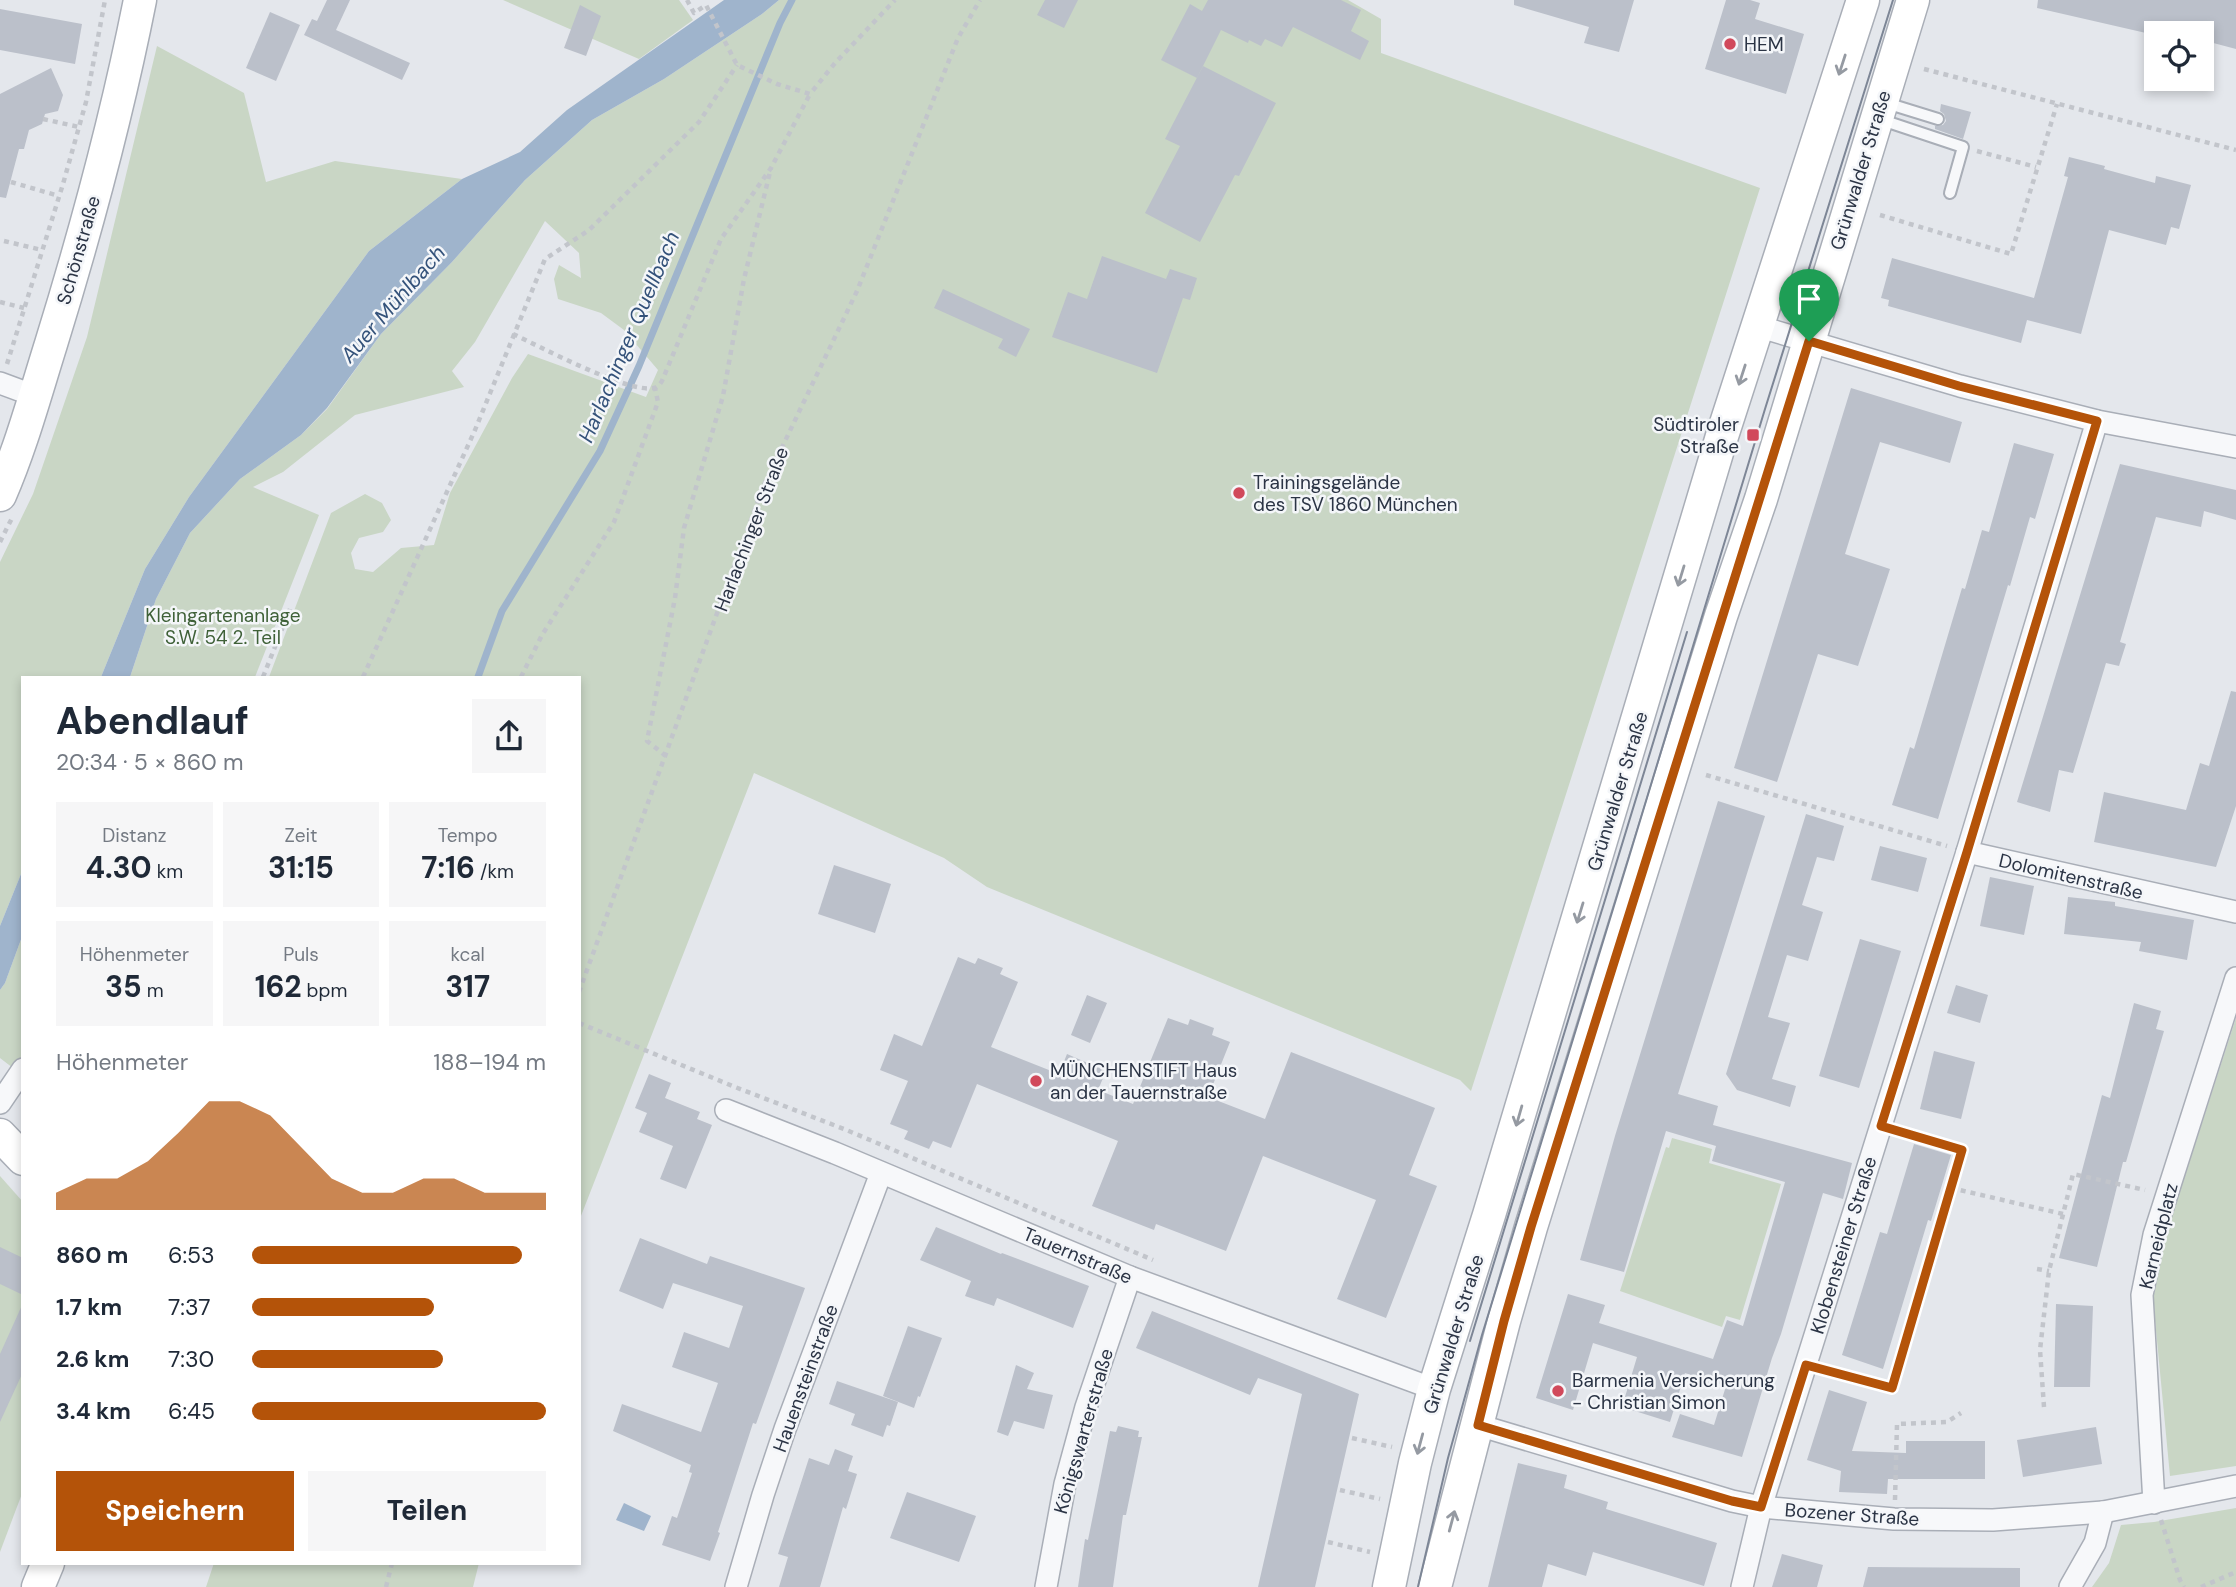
<!DOCTYPE html>
<html lang="de">
<meta charset="utf-8">
<style>
:root{--surface:#fff;--page:#f6f6f7;--text:#1f2937;--muted:#747a83;--accent:#b45309}
body{margin:0;font-family:"DM Sans",sans-serif;background:var(--page);color:var(--text);height:100vh;display:flex;flex-direction:column;font-size:26px;white-space:nowrap}
*{box-sizing:border-box;margin:0}
p{font-size:23px;color:var(--muted)}
.icon{flex:none;width:38px;height:38px;fill:none;stroke:currentColor;stroke-width:2;stroke-linecap:round;stroke-linejoin:round}
.map{position:relative;flex:1;overflow:hidden}
.panel{position:absolute;left:21px;top:676px;width:560px;height:889px;display:flex;flex-direction:column;background:var(--surface);border-radius:0px;box-shadow:0 4px 10px #0003}
.panel>*{flex:none}
.controls{position:absolute;left:2144px;top:21px;display:grid;gap:14px}
.controls a{display:grid;place-items:center;width:70px;height:70px;border-radius:0px;background:var(--surface);box-shadow:0 4px 10px #0003;font-size:35px}
.pin{position:absolute;display:grid;place-items:center;width:60px;height:60px;color:#fff;margin:-72px -30px;border-radius:50% 50% 50% 0;rotate:-45deg;box-shadow:0 0 7px #0007}
.pin .icon{rotate:45deg}
.round{display:grid;place-items:center;flex:none;width:74px;height:74px;border-radius:0px;background:var(--page)}
.overview{display:flex;align-items:center;justify-content:space-between;height:119px;padding:0 35px}
h1{font-size:38px;font-weight:700;line-height:52px}
.stats{display:grid;grid-template-columns:repeat(3,1fr);gap:10px;height:119px;padding:7px 35px}
.stats div{display:grid;align-content:center;border-radius:0px;background:var(--page);text-align:center}
.stats b{font-size:30px;font-weight:700}
.stats small{font-size:19px;font-weight:400}
.stats p{font-size:19px}
.chart{height:196px;padding:14px 35px}
.chart p{display:flex;justify-content:space-between}
.chart svg{width:100%;height:126px;margin-top:7px;fill:var(--accent);opacity:.7}
.button{display:flex;gap:14px;margin-top:auto;padding:14px 35px}
.button a{flex:1;height:80px;border-radius:0px;background:var(--accent);color:#fff;font-size:28px;font-weight:700;line-height:80px;text-align:center}
.button a+a{background:var(--page);color:var(--text)}
ul{padding:0 35px;list-style:none;font-size:23px}
li{display:grid;grid-template-columns:112px 84px 1fr;align-items:center;height:52px}
li i{height:18px;border-radius:9px;background:var(--accent)}
.map>svg:first-child{display:block}
.green{fill:#c9d6c5}
.water{fill:#9fb4cc}
.lines{fill:none;stroke-linecap:round;stroke-linejoin:round}
.stream{stroke:#9fb4cc;stroke-width:7}
.building{fill:#bbc0ca}
.lane-casing{stroke:#a9aeb7;stroke-width:14}
.street-casing{stroke:#a9aeb7;stroke-width:24}
.secondary-casing{stroke:#a9aeb7;stroke-width:35}
.path{stroke:#c2c5cb;stroke-width:4.5;stroke-dasharray:5 5;stroke-linecap:butt}
.lane{stroke:#f7f8fa;stroke-width:10}
.street{stroke:#f7f8fa;stroke-width:21}
.secondary{stroke:#fff;stroke-width:32}
.tram{stroke:#7d8696;stroke-width:2}
.oneway{stroke:#959aa2}
.route-casing{stroke:#fff;stroke-width:14}
.route{stroke:#b45309;stroke-width:9}
.poi-dot{fill:#d1495b;stroke:#f4f6f9;stroke-width:2.5}
.labels{text-anchor:middle;stroke-width:5;stroke-linejoin:round;paint-order:stroke}
.poi-label{font-size:19px;fill:#2b3445;stroke:#f4f6f9;text-anchor:start}
.street-label{font-size:19px;fill:#2b3445;stroke:#f4f6f9}
.park-label{font-size:19px;fill:#3f6138;stroke:#f4f6f9}
.water-label{font-size:21px;font-style:italic;fill:#34527a;stroke:#f4f6f9}
</style>
<div class="map">
<svg width="2236" height="1587" viewBox="0 0 2236 1587">
<rect width="100%" height="100%" fill="#e4e7ec"/>
<g class="green">
<path d="M503,0H679L693,20L639,59Z"/>
<path d="M779,0H1348L1381,19V53L1760,188L1471,1091L1460,1080L987,887L944,858L754,773L579,1221V677H269L331,513L365,494L382,503L391,520L383,532L359,538L351,553L355,569L373,572L401,548L434,545L450,493L512,378L528,354L646,397L658,370L624,330L601,313L558,299L554,279L559,265L581,278L579,253L545,221L475,342L452,371L464,387L355,415L283,472L253,487L319,515L255,677H130L156,599L190,533L240,479L301,435L327,409L381,334L452,262L525,180L592,120L664,79L762,14Z"/>
<path d="M157,46L244,93L266,182L335,161L462,179L369,251L189,497L145,569L101,677H23V869L0,926V562L33,494L87,337Z"/>
<path d="M23,934V1054L13,1068L0,1058V990L5,983Z"/>
<path d="M2236,1018V1466L2170,1476L2153,1299L2167,1231Z"/>
<path d="M1672,1138L1712,1149L1709,1163L1781,1184L1740,1320L1726,1316L1722,1327L1620,1291L1666,1147L1669,1148Z"/>
<path d="M0,1176L23,1202V1491L0,1552Z"/>
<path d="M2236,1508V1587H2092L2109,1563L2121,1525L2154,1522Z"/>
<path d="M214,1563H479L473,1587H206Z"/>
</g>
<g class="water">
<path d="M724,0H779L762,14L664,79L592,120L525,180L452,262L381,334L327,408L301,435L240,479L190,533L156,599L130,677H101L145,569L189,497L369,251L462,179L520,152L567,110Z"/>
<path d="M23,869V934L5,983L0,990V926Z"/>
<path d="M624,1503L651,1516L644,1531L616,1520Z"/>
</g>
<g class="lines">
<path class="stream" d="M478,677L502,611L600,451L639,366L780,23L792,0"/>
</g>
<g class="building">
<path d="M327,0H350L336,30L410,63L402,80L304,35L312,19L317,21Z"/>
<path d="M1045,0H1078L1064,28L1037,15Z"/>
<path d="M1208,0H1341L1361,10L1351,31L1369,41L1360,60L1293,27L1282,47L1265,39L1261,46L1249,40L1248,43L1221,30L1197,78L1161,60L1190,4L1202,11Z"/>
<path d="M1514,0H1634L1619,52L1584,43L1589,27L1514,5Z"/>
<path d="M1726,0H1750L1760,3L1755,19L1804,34L1786,94L1705,69Z"/>
<path d="M2038,0H2236V49L2202,40L2204,33H2146L2037,8Z"/>
<path d="M580,5L601,16L586,56L564,48Z"/>
<path d="M0,9L82,24L75,64L0,50Z"/>
<path d="M270,12L300,25L276,81L246,68Z"/>
<path d="M1203,66L1276,103L1239,176L1235,175L1200,242L1145,213L1180,146L1165,139Z"/>
<path d="M51,68L63,95L58,111L45,114L42,124L29,130L24,149H19L6,198L0,197V94Z"/>
<path d="M1941,104L1971,112L1963,139L1935,129V126L1943,125L1946,121L1944,114L1940,111Z"/>
<path d="M2069,157L2105,166L2104,169L2155,183L2156,176L2191,185L2179,229L2171,227L2166,245L2109,230L2081,334L2027,320L2021,343L1888,306L1889,300L1881,298L1892,258L2034,298L2068,177L2064,176Z"/>
<path d="M1102,256L1166,279L1170,269L1197,278L1190,300L1183,298L1157,373L1052,337L1068,292L1087,299Z"/>
<path d="M943,289L1030,329L1016,357L998,348L1003,339L934,308Z"/>
<path d="M1851,388L1962,422L1950,463L1880,442L1845,554L1890,569L1858,666L1818,654L1777,782L1734,768Z"/>
<path d="M2014,443L2054,454L2035,519L2030,517L2010,586L2008,585L1938,819L1892,805L1910,747L1914,749L1962,588L1965,589L1982,530L1989,532Z"/>
<path d="M2120,464L2236,490V520L2204,511L2201,527L2156,517L2120,642L2126,644L2119,666L2106,663L2073,773L2059,770L2050,812L2017,802Z"/>
<path d="M2231,691L2236,692V806L2216,867L2094,842L2104,792L2186,810L2200,763L2209,766Z"/>
<path d="M1718,801L1765,816L1678,1094L1718,1106L1713,1125L1852,1163L1843,1199L1823,1193L1781,1334L1772,1358L1742,1457L1672,1437L1680,1414L1714,1425L1726,1386L1685,1373L1670,1422L1622,1407L1637,1357L1593,1343L1573,1410L1536,1398L1568,1294L1605,1305L1599,1323L1713,1359L1727,1320L1743,1326L1785,1182L1712,1161L1716,1146L1666,1131L1624,1272L1580,1260L1615,1136Z"/>
<path d="M1806,814L1844,826L1834,861L1817,857L1802,905L1823,912L1808,961L1787,955L1768,1017L1790,1023L1772,1079L1796,1086L1790,1107L1737,1090L1726,1074Z"/>
<path d="M1880,846L1927,858L1918,892L1871,880Z"/>
<path d="M834,865L891,884L875,933L818,914Z"/>
<path d="M1990,877L2034,886L2024,935L1980,926Z"/>
<path d="M2068,897L2115,902V906L2194,920L2187,960L2139,951L2141,942L2064,934Z"/>
<path d="M1860,939L1901,951L1859,1088L1819,1076Z"/>
<path d="M958,957L975,964L978,958L1003,968L1000,974L1018,982L991,1047L1059,1074L1067,1054L1106,1071L1098,1090L1133,1104L1168,1018L1188,1025L1190,1019L1214,1028L1212,1035L1230,1042L1208,1097L1265,1119L1291,1052L1435,1108L1409,1175L1437,1186L1386,1318L1337,1299L1376,1200L1263,1156L1226,1251L1156,1224L1154,1230L1092,1206L1118,1141L977,1084L951,1148L933,1141L929,1149L904,1139L908,1131L890,1124L908,1081L880,1070L894,1034L922,1046Z"/>
<path d="M1956,985L1988,995L1980,1023L1947,1013Z"/>
<path d="M1087,995L1107,1003L1090,1043L1071,1035Z"/>
<path d="M2134,1003L2161,1011L2156,1029L2164,1031L2126,1162H2123L2097,1267L2059,1258L2102,1095L2110,1098Z"/>
<path d="M1934,1051L1975,1062L1961,1119L1920,1109Z"/>
<path d="M649,1074L671,1083L665,1098L700,1112L697,1119L712,1125L686,1189L660,1179L673,1146L639,1132L647,1113L635,1108Z"/>
<path d="M1914,1144L1951,1155L1931,1221L1928,1220L1883,1369L1842,1355L1880,1232L1887,1234Z"/>
<path d="M936,1227L1001,1254L1002,1253L1089,1286L1073,1328L997,1298L994,1306L965,1296L971,1281L920,1260Z"/>
<path d="M640,1238L707,1264L710,1256L805,1288L756,1424L753,1423L718,1532L720,1533L710,1561L662,1545L672,1516L677,1518L692,1473L689,1472L691,1465L613,1431L622,1404L701,1432L718,1383L672,1367L684,1332L729,1348L743,1306L673,1283L663,1309L619,1291Z"/>
<path d="M0,1247L23,1258V1295L0,1284Z"/>
<path d="M23,1303V1372L0,1422V1354Z"/>
<path d="M2056,1304L2093,1306L2090,1387H2054Z"/>
<path d="M1152,1311L1359,1394L1315,1587H1258L1302,1394L1258,1378L1250,1395L1136,1348Z"/>
<path d="M908,1326L942,1338L920,1397L918,1396L914,1408L883,1396Z"/>
<path d="M1016,1365L1034,1373L1027,1389L1053,1395L1044,1429L1014,1421L1008,1436L997,1432Z"/>
<path d="M837,1381L898,1402L890,1426L887,1425L883,1437L851,1425L855,1414L829,1404Z"/>
<path d="M1829,1390L1867,1402L1852,1451L1906,1453V1441H1985V1479H1888L1887,1494L1839,1492L1841,1471L1807,1460Z"/>
<path d="M1118,1426L1139,1431L1138,1437H1142L1126,1515H1123L1113,1587H1078L1085,1539L1088,1540L1110,1431L1116,1432Z"/>
<path d="M2096,1427L2102,1464L2023,1477L2017,1440Z"/>
<path d="M835,1449L853,1456L848,1471L857,1474L846,1509L843,1507L820,1587H779L788,1557L778,1554L809,1458L829,1465Z"/>
<path d="M1518,1463L1567,1475L1564,1488L1608,1502L1606,1509L1717,1543L1704,1586L1593,1552L1586,1576L1548,1564L1542,1587H1488Z"/>
<path d="M907,1492L976,1516L959,1562L890,1538Z"/>
<path d="M1782,1554L1823,1565L1817,1587H1772Z"/>
<path d="M1868,1567L2020,1568V1587H1863Z"/>
</g>
<g class="lines">
<g class="lane-casing">
<g id="lane">
<path d="M1883,102L1938,119"/>
<path d="M1879,119L1963,147L1950,193"/>
</g>
</g>
<g class="street-casing">
<g id="street">
<path d="M1757,326L1960,386L2097,421L2236,447"/>
<path d="M0,383L35,396"/>
<path d="M1967,852L2236,912"/>
<path d="M0,1103L23,1069"/>
<path d="M726,1110L835,1153L1130,1277L1434,1389"/>
<path d="M1478,1425L1732,1501L1761,1507L1894,1519L1993,1520L2103,1512L2236,1486"/>
<path d="M2154,1503L2142,1295L2154,1235L2236,978"/>
<path d="M736,1587L763,1495L785,1429L881,1173"/>
<path d="M1046,1587L1065,1484L1086,1407L1130,1277"/>
<path d="M1742,1587L1761,1507L1967,852L2097,421"/>
<path d="M2070,1587L2095,1543L2103,1512"/>
</g>
</g>
<g class="secondary-casing">
<g id="secondary">
<path d="M0,495C21,447 35,395 51,344C86,231 117,116 140,0"/>
<path d="M0,1135L23,1159"/>
<path d="M38,1587L48,1563"/>
<path d="M1389,1587L1415,1463L1434,1389L1489,1215L1722,436L1863,0"/>
<path d="M1435,1587L1504,1321L1531,1227L1721,616L1761,499L1913,0"/>
</g>
</g>
<g class="path">
<path d="M687,0L694,13L706,5L737,65L777,84L810,94L835,63L895,0"/>
<path d="M1924,69L2236,150"/>
<path d="M43,119L79,127"/>
<path d="M1977,151L2036,167"/>
<path d="M11,182L59,196"/>
<path d="M1880,215L2011,254L2057,104"/>
<path d="M4,241L42,250"/>
<path d="M0,302L24,308"/>
<path d="M513,334C539,346 629,394 654,388C658,387 660,384 662,381L721,239L771,168L810,94"/>
<path d="M7,364L63,184L86,102L105,0"/>
<path d="M0,542L12,518"/>
<path d="M263,677L290,609"/>
<path d="M363,677L475,430L545,259L589,230L699,122L737,65"/>
<path d="M521,677L542,635L614,522L658,402L655,388"/>
<path d="M666,756L647,741L675,598L684,528L723,396L744,279L771,168"/>
<path d="M1706,775L1947,846"/>
<path d="M579,992L763,487L857,291L958,38L980,0"/>
<path d="M579,1023L735,1087L844,1129L1153,1260"/>
<path d="M1951,1188L2063,1214"/>
<path d="M2037,1269L2049,1271"/>
<path d="M1827,1371L1892,1388L1962,1151L1899,1132"/>
<path d="M2044,1407L2040,1350L2049,1271L2073,1174L2145,1190"/>
<path d="M1352,1438L1392,1447"/>
<path d="M1340,1490L1380,1499"/>
<path d="M1895,1500L1897,1424L1947,1422L1961,1413"/>
<path d="M2161,1520L2180,1580L2184,1587"/>
<path d="M1328,1542L1370,1552"/>
<path d="M386,1587L392,1563"/>
<path d="M2201,1587L2236,1572"/>
</g>
<use href="#lane" class="lane"/>
<use href="#street" class="street"/>
<use href="#secondary" class="secondary"/>
<g class="tram">
<path d="M1470,1341L1687,632"/>
<path d="M1418,1587L1448,1458L1482,1335L1629,857L1765,409L1893,0"/>
</g>
</g>
<defs><path id="oneway-shaft" d="M-6 0H5M1.5-3L5.5 0L1.5 3" fill="none" stroke-width="1.6" stroke-linecap="round" stroke-linejoin="round" transform="scale(1.75)"/></defs>
<g class="oneway">
<use href="#oneway-shaft" transform="translate(1842 65) rotate(108)"/>
<use href="#oneway-shaft" transform="translate(1742 375) rotate(108)"/>
<use href="#oneway-shaft" transform="translate(1681 576) rotate(107)"/>
<use href="#oneway-shaft" transform="translate(1580 913) rotate(107)"/>
<use href="#oneway-shaft" transform="translate(1519 1116) rotate(106)"/>
<use href="#oneway-shaft" transform="translate(1420 1444) rotate(105)"/>
<use href="#oneway-shaft" transform="translate(1452 1521) rotate(-75)"/>
</g>
<g class="lines">
<g class="route-casing">
<path id="route" d="M1809,341L1959,386L2097,421L1967,852L1881,1126L1962,1150L1892,1388L1806,1365L1761,1507L1732,1501L1478,1425L1504,1321L1531,1227Z"/>
</g>
<use href="#route" class="route"/>
</g>
<g class="poi-dot">
<circle cx="1730" cy="44" r="7"/>
<rect x="1746" y="428" width="14" height="14" rx="3.5"/>
<circle cx="1239" cy="493" r="7"/>
<circle cx="1036" cy="1081" r="7"/>
<circle cx="1558" cy="1391" r="7"/>
</g>
<g class="labels">
<g class="poi-label">
<text x="1744" y="51">HEM</text>
<text x="1739" y="431" text-anchor="end">Südtiroler<tspan x="1739" dy="22">Straße</tspan></text>
<text x="1253" y="489">Trainingsgelände<tspan x="1253" dy="22">des TSV 1860 München</tspan></text>
<text x="1050" y="1077">MÜNCHENSTIFT Haus<tspan x="1050" dy="22">an der Tauernstraße</tspan></text>
<text x="1572" y="1387">Barmenia Versicherung<tspan x="1572" dy="22">- Christian Simon</tspan></text>
</g>
<g class="street-label">
<text transform="translate(1860 170) rotate(-73)" y="7">Grünwalder Straße</text>
<text transform="translate(78 250) rotate(-74)" y="7">Schönstraße</text>
<text transform="translate(751 529) rotate(-69)" y="7">Harlachinger Straße</text>
<text transform="translate(1617 791) rotate(-73)" y="7">Grünwalder Straße</text>
<text transform="translate(2071 876) rotate(13)" y="7">Dolomitenstraße</text>
<text transform="translate(2158 1236) rotate(-76)" y="7">Karneidplatz</text>
<text transform="translate(1843 1245) rotate(-73)" y="7">Klobensteiner Straße</text>
<text transform="translate(1078 1255) rotate(23)" y="7">Tauernstraße</text>
<text transform="translate(1453 1334) rotate(-73)" y="7">Grünwalder Straße</text>
<text transform="translate(805 1378) rotate(-70)" y="7">Hauensteinstraße</text>
<text transform="translate(1083 1431) rotate(-74)" y="7">Königswarterstraße</text>
<text transform="translate(1852 1514) rotate(4)" y="7">Bozener Straße</text>
</g>
<g class="park-label">
<text x="223" y="622">Kleingartenanlage<tspan x="223" dy="22">S.W. 54 2. Teil</tspan></text>
</g>
<g class="water-label">
<text transform="translate(393 304) rotate(-49)" y="7">Auer Mühlbach</text>
<text transform="translate(629 337) rotate(-67)" y="7">Harlachinger Quellbach</text>
</g>
</g>
</svg>
<div class="controls">
<a><svg class="icon" aria-label="locate" viewBox="0 0 24 24"><circle cx="12" cy="12" r="6"/><path d="M12 2v4M12 18v4M2 12h4M18 12h4"/></svg></a>
</div>
<div class="pin" style="left:1809px;top:341px;background:#1e9e55"><svg class="icon" aria-label="arrive" viewBox="0 0 24 24"><path d="M6 21V4h12l-3 4 3 4H6"/></svg></div>
<section class="panel">
<div class="overview"><div><h1>Abendlauf</h1><p>20:34 · 5 × 860 m</p></div><a class="round"><svg class="icon" aria-label="share" viewBox="0 0 24 24"><path d="M12 15V3M7 8l5-5 5 5M5 13v7h14v-7"/></svg></a></div>
<div class="stats">
<div><p>Distanz</p><b>4.30<small> km</small></b></div>
<div><p>Zeit</p><b>31:15</b></div>
<div><p>Tempo</p><b>7:16<small> /km</small></b></div>
</div>
<div class="stats">
<div><p>Höhenmeter</p><b>35<small> m</small></b></div>
<div><p>Puls</p><b>162<small> bpm</small></b></div>
<div><p>kcal</p><b>317</b></div>
</div>
<div class="chart"><p><span>Höhenmeter</span>188–194 m</p>
<svg viewBox="0 0 160 44" preserveAspectRatio="none"><path d="M0 44V38L10 33L20 33L30 27L40 17L50 6L60 6L70 11L80 22L90 33L100 38L110 38L120 33L130 33L140 38L150 38L160 38V44z"/></svg>
</div>
<ul>
<li><b>860 m</b>6:53<i style="width:92%"></i></li>
<li><b>1.7 km</b>7:37<i style="width:62%"></i></li>
<li><b>2.6 km</b>7:30<i style="width:65%"></i></li>
<li><b>3.4 km</b>6:45<i style="width:100%"></i></li>
</ul>
<div class="button"><a>Speichern</a><a>Teilen</a></div>
</section>
</div>
